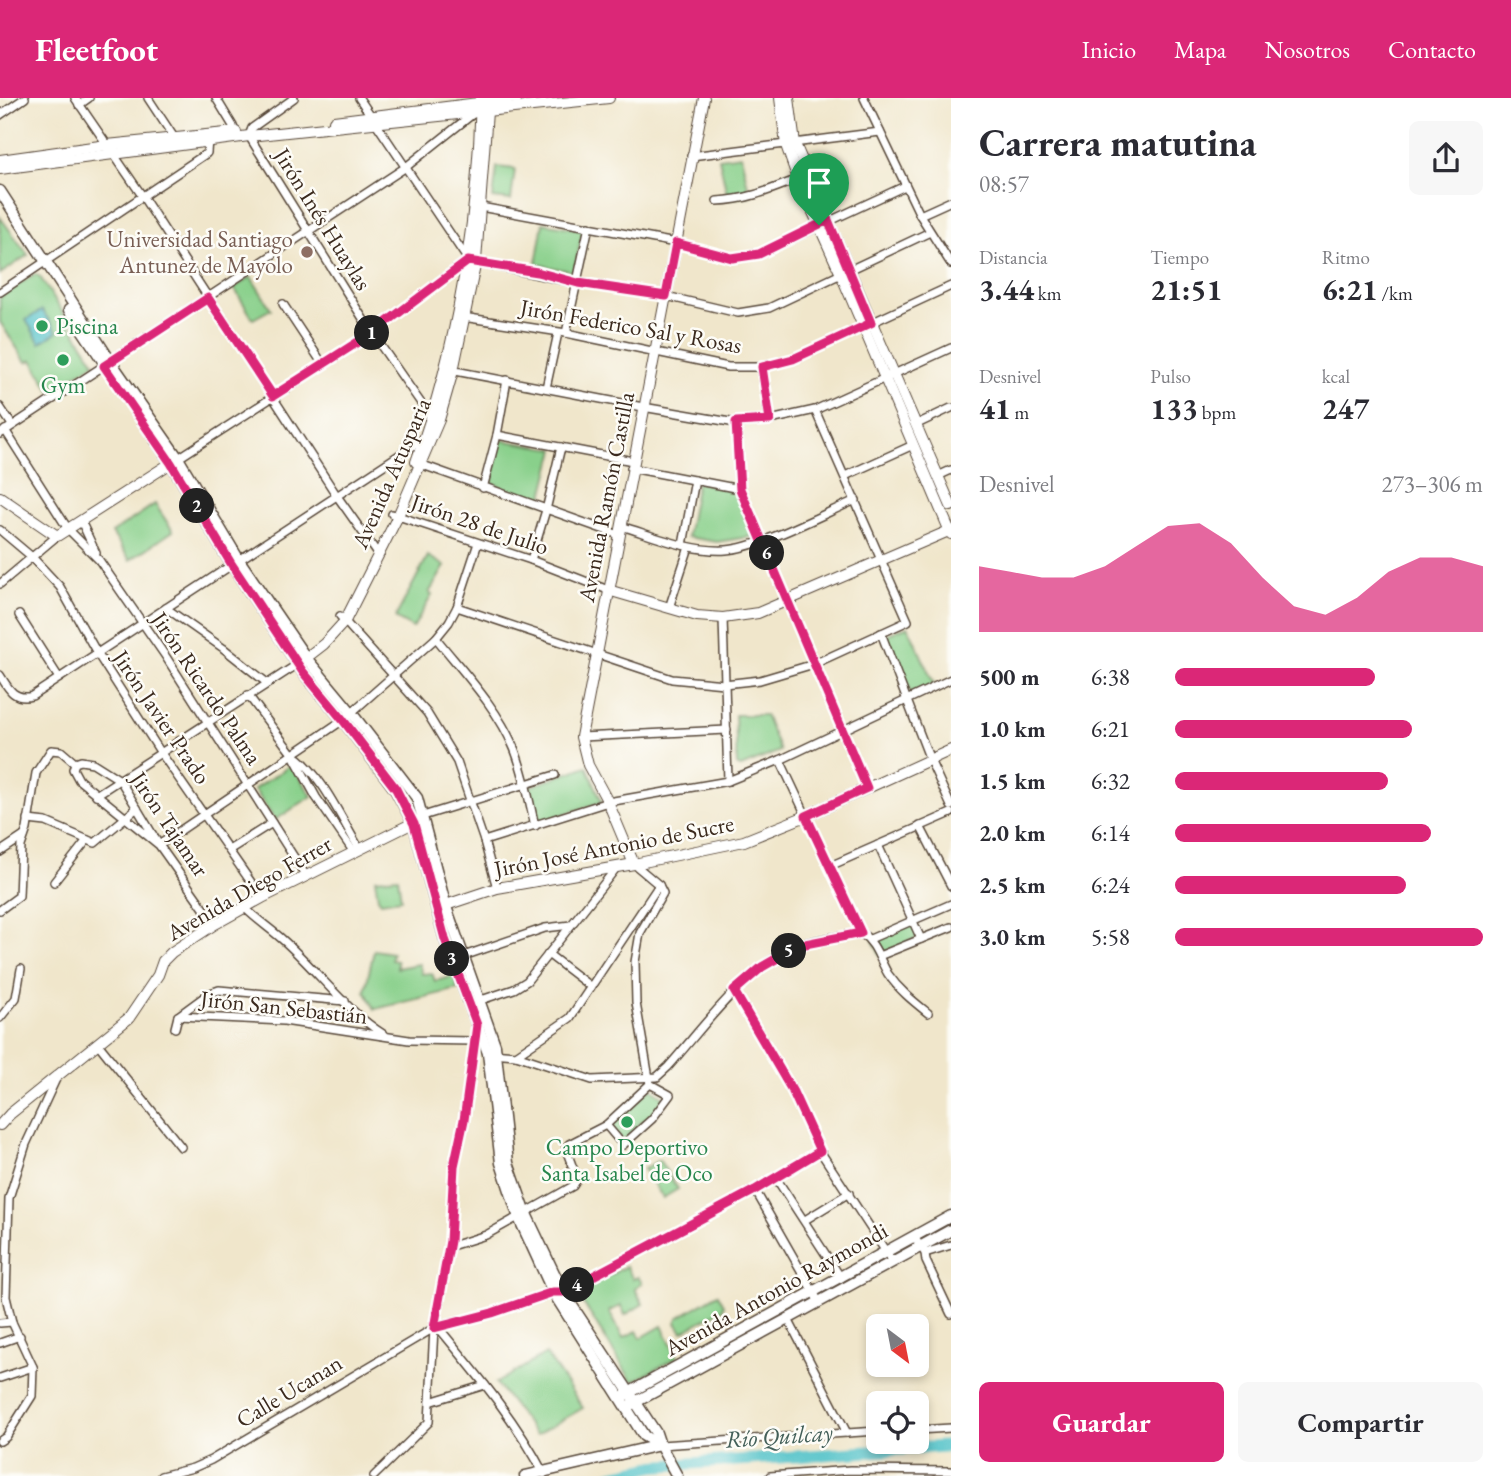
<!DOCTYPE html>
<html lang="es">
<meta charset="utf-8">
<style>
:root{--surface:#fff;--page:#f7f7f7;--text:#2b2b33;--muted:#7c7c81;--accent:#db2777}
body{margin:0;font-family:"EB Garamond",serif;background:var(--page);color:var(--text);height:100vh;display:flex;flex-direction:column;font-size:26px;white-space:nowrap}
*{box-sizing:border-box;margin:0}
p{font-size:23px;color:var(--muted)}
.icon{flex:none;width:38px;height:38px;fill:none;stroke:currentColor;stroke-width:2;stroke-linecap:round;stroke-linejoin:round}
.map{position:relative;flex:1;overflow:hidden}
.drawer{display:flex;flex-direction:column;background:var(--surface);width:560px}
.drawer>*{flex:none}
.needle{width:46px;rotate:148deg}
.buttons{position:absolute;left:866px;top:1216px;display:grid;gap:14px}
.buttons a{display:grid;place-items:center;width:63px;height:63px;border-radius:10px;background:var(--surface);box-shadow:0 4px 10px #0003;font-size:35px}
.pin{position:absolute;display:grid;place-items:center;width:60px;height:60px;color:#fff;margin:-72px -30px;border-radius:50% 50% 50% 0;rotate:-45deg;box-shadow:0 0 7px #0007}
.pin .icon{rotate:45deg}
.km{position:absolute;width:35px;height:35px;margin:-18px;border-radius:50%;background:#222;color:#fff;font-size:19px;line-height:35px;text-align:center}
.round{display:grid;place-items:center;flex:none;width:74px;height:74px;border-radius:10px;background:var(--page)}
.headline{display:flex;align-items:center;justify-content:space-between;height:119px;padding:0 28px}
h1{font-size:38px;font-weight:700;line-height:52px}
.figures{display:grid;grid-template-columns:repeat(3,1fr);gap:10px;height:119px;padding:7px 28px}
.figures div{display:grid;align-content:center}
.figures b{font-size:30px;font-weight:700}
.figures small{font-size:19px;font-weight:400}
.figures p{font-size:19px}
.chart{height:196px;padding:14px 28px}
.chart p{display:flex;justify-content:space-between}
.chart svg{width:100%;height:126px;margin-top:7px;fill:var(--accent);opacity:.7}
.button{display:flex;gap:14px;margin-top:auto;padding:14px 28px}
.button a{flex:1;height:80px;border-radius:10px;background:var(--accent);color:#fff;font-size:28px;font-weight:700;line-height:80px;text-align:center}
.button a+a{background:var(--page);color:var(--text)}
ul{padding:0 28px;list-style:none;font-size:23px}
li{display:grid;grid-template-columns:112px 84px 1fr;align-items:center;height:52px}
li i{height:18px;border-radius:9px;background:var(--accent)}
header{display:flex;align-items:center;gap:42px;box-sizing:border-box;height:98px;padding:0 35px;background:var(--accent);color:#fff}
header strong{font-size:33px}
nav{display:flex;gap:38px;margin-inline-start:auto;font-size:24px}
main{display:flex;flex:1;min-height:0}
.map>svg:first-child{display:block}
.green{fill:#89d08b;stroke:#627d54;stroke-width:2}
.water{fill:#55c3c9;stroke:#487674;stroke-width:2}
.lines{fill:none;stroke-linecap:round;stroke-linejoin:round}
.river{stroke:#55c3c9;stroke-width:12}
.street-casing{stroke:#564638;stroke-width:10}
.secondary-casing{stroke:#564638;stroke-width:12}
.primary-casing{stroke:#564638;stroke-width:13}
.street{stroke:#fff;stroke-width:7}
.secondary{stroke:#fff;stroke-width:10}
.primary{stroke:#fff;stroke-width:10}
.route-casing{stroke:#fff;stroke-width:14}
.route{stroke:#db2777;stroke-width:9}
.education-dot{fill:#8d6e63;stroke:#fdfcf7;stroke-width:2.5}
.leisure-dot{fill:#2e9e5b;stroke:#fdfcf7;stroke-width:2.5}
.labels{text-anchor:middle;stroke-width:5;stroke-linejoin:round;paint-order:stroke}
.street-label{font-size:23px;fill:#3b2a1e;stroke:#fdfcf7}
.education-label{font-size:23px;fill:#785e54;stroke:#fdfcf7;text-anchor:end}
.leisure-label{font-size:23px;fill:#27864d;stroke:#fdfcf7}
.water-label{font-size:24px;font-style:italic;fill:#44605a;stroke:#fdfcf7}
</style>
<header>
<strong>Fleetfoot</strong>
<nav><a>Inicio</a><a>Mapa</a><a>Nosotros</a><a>Contacto</a></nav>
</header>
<main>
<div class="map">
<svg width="951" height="1378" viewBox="0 0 951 1378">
<rect width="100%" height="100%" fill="#fdfcf7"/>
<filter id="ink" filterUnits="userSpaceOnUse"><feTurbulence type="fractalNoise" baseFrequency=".0143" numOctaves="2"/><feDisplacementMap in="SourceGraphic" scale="14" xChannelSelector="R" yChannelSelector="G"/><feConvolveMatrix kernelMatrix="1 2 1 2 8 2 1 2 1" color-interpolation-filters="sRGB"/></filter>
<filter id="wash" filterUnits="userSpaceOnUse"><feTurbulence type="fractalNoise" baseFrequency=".00686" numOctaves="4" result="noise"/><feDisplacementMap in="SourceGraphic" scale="28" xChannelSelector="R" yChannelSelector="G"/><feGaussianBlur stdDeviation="1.57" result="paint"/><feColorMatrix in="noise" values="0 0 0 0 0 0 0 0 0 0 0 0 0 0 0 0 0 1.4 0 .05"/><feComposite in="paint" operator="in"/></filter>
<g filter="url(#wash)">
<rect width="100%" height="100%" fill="#f0e6cb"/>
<g class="green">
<path d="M741,57L750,98L728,101L719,60Z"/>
<path d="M497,69L515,71L511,102L493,100Z"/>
<path d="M0,119L28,157L0,176Z"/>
<path d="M543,125L583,132L574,174L536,166Z"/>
<path d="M35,176L40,179L95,265L50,292L32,262L26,264L0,224V199Z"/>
<path d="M251,179L271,211L253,221L234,190Z"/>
<path d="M500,342L555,351L542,402L539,404L492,385Z"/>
<path d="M697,384L737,393L755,438L717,444L687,439Z"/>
<path d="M155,406L173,433L130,462L112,435Z"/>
<path d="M428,458L445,468L429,495L432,497L413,530L395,520Z"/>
<path d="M908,528L934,586L911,595L886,537Z"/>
<path d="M735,617H765L780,653L741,669L737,668Z"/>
<path d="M291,667L312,698L275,722L254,691Z"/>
<path d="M587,668L602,704L542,723L538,719L529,689Z"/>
<path d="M398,779L401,801L381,804L378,800L375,781Z"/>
<path d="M912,826L919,839L880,857L873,842Z"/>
<path d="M374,852L392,855L391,862L397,863V870L419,866L422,876L432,875L435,883L455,878L458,891L375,911L365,893Z"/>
<path d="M651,990L665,1000L646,1024L644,1022L623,1043L609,1028Z"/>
<path d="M659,1062L678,1091L663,1100L644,1071Z"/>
<path d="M626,1168L633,1181L638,1179L642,1185L635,1191L643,1206L625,1217L621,1208L609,1213L623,1240L637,1233L641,1240L662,1228L678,1259L634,1283L631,1282L577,1195Z"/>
<path d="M718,1196L724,1207L723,1211L682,1234L676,1225L678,1220Z"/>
<path d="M546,1256L583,1310L536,1337L496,1285Z"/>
</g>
<path class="water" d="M42,212L57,234L40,245L26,222Z"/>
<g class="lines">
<path class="river" d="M610,1378L655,1368L951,1348"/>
</g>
</g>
<g filter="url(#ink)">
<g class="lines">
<g class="street-casing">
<g id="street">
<path d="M75,0L143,99L337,398L378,456"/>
<path d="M148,0L175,41"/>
<path d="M216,0L233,28L235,36"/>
<path d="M294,0L252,30L249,38L372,235L432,321"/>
<path d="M359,0L468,162"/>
<path d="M864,0L920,117L951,166"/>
<path d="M79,7L89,0"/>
<path d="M0,17L25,0"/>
<path d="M691,58L880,34"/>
<path d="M717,103C747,102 770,92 798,81"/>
<path d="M475,108L676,145L732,160L759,156L905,88"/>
<path d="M920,117L951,103"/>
<path d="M472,163L577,185L666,198L738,215L769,210L930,134"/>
<path d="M0,194L207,55L208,41"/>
<path d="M283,206L322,265"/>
<path d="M463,219L566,235L728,269H762L793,261L951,188"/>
<path d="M566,235L589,128"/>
<path d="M762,269L770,322"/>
<path d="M450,272L643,309L736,325L770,322L815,312L951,250"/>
<path d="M546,290L558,235"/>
<path d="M0,309L12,327"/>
<path d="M736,325L740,391L867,690"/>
<path d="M915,327L951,310"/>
<path d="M5,332L68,431L99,462L166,559L306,778"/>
<path d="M0,336L406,69L474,15"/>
<path d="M497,337L633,363"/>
<path d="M177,361L372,235L467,163"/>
<path d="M417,365L619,437"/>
<path d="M631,370L740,391"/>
<path d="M845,378L913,347"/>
<path d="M938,378L951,372"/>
<path d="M483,390L497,337L507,282"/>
<path d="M392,416L531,462L608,492"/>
<path d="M81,423L96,455"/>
<path d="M621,428C654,438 690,454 726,452C759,450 823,416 856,402"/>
<path d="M0,432L32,459L60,489L97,555L161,655L262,800"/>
<path d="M683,447L695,382"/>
<path d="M531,462L546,412L561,349"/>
<path d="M0,486L57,438"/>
<path d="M457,509L672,581L724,586L760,582L814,566L908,523L815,312"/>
<path d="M166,510L223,550L267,585"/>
<path d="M669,510L689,449"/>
<path d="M19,517L59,580"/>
<path d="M340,518L427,615L457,664L484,743L497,790"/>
<path d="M723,520L728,683"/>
<path d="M881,535L930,662L951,708"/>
<path d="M436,540C463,574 497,609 514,650C524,674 529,702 535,728"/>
<path d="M0,577C8,590 14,603 32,598L425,340"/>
<path d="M248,597L293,657L316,699L353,753"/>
<path d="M581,639L727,632"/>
<path d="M294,657C321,675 342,722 359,750"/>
<path d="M780,662L861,835C876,845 879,861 888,876C899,892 913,903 928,915"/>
<path d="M96,697L298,566"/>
<path d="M423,718L555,677"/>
<path d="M28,722L46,724L95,745L137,710"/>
<path d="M920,728L951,788"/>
<path d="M484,743L608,704L728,683L780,662L951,581"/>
<path d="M878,747L921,841"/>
<path d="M229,752L272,725"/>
<path d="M0,754L24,738"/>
<path d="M830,768L951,715"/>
<path d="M54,784L87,742"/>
<path d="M245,810C257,822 271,831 283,842C316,871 346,913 383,936"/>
<path d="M0,812L19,798L21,748L27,731L36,675L51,652L61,653L75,665"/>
<path d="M215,826L159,747L120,682L93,665L81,663L75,665L73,671L79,682L159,747L343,622L436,540L449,524L457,509L478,445"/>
<path d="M870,841L951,806"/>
<path d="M548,856L591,889"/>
<path d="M879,858L951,829"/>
<path d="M452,862L545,830L571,827"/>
<path d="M734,893L793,994L820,1053L892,1163"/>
<path d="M478,903L514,891L527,883L617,769"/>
<path d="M178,918L284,923L409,942L473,943"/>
<path d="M0,920L16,900L21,871"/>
<path d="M175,930L178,918L208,896L219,892L345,903"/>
<path d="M99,947L181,1049"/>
<path d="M492,955L516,957L592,982L657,979L668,969C707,925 743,872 797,848C816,840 841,839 861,835"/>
<path d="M516,957L570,920L659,787"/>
<path d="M606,1027L623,1047L652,1021L670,997L650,986L636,905L635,864L640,835L663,795L659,787L634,766"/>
<path d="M776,1080L841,1180"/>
<path d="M755,1092L819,1204"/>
<path d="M805,1122L849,1095"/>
<path d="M914,1139L925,1155L951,1147"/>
<path d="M448,1149L486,1137L573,1088L577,1081L567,1054L566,1050L569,1046L606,1027L650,986"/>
<path d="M925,1155L926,1163L951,1216"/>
<path d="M788,1221L847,1335"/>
<path d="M0,1225L12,1224"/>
<path d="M438,1229C476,1275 516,1322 544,1376"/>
<path d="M0,1245L20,1238"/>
<path d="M0,1280L33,1269"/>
<path d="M430,1304L485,1287"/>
<path d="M917,1332L951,1330"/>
<path d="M0,1343L6,1339L32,1298L33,1269L12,1224L6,1199L9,1100L26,1046L56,981"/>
<path d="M660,1347L878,1333"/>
<path d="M161,1378L193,1370L211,1362L434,1230L492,1215L553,1194H563L755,1092L820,1053"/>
<path d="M374,1378L429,1324L434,1230L450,1143L454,1068L464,1022L477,927"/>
<path d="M770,1378L850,1372L951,1373"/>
</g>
</g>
<g class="secondary-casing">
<g id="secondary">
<path d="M780,0L786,47L798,81L840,174L951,436"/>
<path d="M789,0L795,46L951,408"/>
<path d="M334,23L518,0"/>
<path d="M0,62L107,47L236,34"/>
<path d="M0,71L249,38L609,0"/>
<path d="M416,364C458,250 478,121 481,0"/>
<path d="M0,399L57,438L171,365"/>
<path d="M608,492L697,518L723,520L758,515L951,432"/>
<path d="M302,563L324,546L345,523L398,418L439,322L453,273L476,163L488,0"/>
<path d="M634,766L608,704L588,667L581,639L704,0"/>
<path d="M440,809L497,790L634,766L744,743L806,718L951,652"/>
<path d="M0,1027L10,1016L129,920L158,877L163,863L172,854L215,826L262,800L419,722"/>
</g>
</g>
<g class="primary-casing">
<g id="primary">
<path d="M0,93L111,264L178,360L239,462L306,560L350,613L417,700L446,809L495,947L508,1065L526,1116L563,1194L656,1335L660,1347L677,1378"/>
<path d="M69,212L171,365L232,467L303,574L343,622L395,691L414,726L445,841L488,955L501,1065L519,1120L553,1194L644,1338L660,1347"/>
<path d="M625,1297L951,1118"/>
<path d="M630,1307L951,1132"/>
<path d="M525,1378L660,1347"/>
</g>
</g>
<use href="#street" class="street"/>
<use href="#secondary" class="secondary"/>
<use href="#primary" class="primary"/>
</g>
</g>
<g class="lines" filter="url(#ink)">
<g class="route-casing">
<path id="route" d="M828,122L871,225L793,261L762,269L770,322L736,324L740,391L867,690L806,718L861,835L800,847L762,869L734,893L793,994L820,1053L755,1092L563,1194H553L492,1215L434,1230L450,1143L454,1068L464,1022L477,927L445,841L414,726L396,691L343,622L303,574L232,467L171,365L104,268L208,200L273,298L372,235L468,163L537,174L578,185L666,198L676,145L732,160L759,156Z"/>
</g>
<use href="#route" class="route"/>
</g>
<circle class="education-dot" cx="307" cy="154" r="7"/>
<g class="leisure-dot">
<circle cx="42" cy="228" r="7"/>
<circle cx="63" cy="262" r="7"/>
<circle cx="627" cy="1024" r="7"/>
</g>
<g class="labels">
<g class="street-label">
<text transform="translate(323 121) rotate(58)" y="8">Jirón Inés Huaylas</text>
<text transform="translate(631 228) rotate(10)" y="8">Jirón Federico Sal y Rosas</text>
<text transform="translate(391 375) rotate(-66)" y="8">Avenida Atusparia</text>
<text transform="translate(606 399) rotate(-79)" y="8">Avenida Ramón Castilla</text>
<text transform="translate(480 426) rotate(19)" y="8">Jirón 28 de Julio</text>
<text transform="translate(207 590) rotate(56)" y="8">Jirón Ricardo Palma</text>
<text transform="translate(162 619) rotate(56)" y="8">Jirón Javier Prado</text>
<text transform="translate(170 726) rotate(56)" y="8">Jirón Tajamar</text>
<text transform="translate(614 748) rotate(-11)" y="8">Jirón José Antonio de Sucre</text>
<text transform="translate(249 790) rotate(-30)" y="8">Avenida Diego Ferrer</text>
<text transform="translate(284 909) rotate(6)" y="8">Jirón San Sebastián</text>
<text transform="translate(776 1191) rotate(-29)" y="8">Avenida Antonio Raymondi</text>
<text transform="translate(289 1293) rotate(-31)" y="8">Calle Ucanan</text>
</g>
<g class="education-label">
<text x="293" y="149">Universidad Santiago<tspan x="293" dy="26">Antunez de Mayolo</tspan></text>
</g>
<g class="leisure-label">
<text x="56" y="236" text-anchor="start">Piscina</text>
<text x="63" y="295">Gym</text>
<text x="627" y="1057">Campo Deportivo<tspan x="627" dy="26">Santa Isabel de Oco</tspan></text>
</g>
<g class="water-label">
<text transform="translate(779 1338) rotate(-4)" y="8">Río Quilcay</text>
</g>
</g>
</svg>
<div class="buttons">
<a><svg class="needle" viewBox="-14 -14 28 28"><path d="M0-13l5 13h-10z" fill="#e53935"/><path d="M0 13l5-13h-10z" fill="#7c7c81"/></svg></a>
<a><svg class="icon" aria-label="locate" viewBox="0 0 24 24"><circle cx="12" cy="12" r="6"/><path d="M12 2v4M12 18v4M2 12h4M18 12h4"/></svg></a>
</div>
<div class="pin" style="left:819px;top:127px;background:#1e9e55"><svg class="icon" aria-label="arrive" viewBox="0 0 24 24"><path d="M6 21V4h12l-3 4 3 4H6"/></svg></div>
<b class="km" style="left:372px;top:235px">1</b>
<b class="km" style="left:197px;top:408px">2</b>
<b class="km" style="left:452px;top:861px">3</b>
<b class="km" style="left:577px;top:1187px">4</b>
<b class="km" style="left:789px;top:853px">5</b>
<b class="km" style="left:767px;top:455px">6</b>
</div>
<section class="drawer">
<div class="headline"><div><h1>Carrera matutina</h1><p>08:57</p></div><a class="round"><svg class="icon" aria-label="share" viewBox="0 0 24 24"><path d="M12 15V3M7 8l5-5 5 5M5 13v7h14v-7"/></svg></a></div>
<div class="figures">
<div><p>Distancia</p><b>3.44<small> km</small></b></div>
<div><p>Tiempo</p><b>21:51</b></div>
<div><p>Ritmo</p><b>6:21<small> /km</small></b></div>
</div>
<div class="figures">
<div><p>Desnivel</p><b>41<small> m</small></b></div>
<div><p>Pulso</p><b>133<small> bpm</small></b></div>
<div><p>kcal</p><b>247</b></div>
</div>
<div class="chart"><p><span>Desnivel</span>273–306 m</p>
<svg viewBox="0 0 160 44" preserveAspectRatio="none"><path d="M0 44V21L10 23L20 25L30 25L40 21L50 14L60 7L70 6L80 13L90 25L100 35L110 38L120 32L130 23L140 18L150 18L160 21V44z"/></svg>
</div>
<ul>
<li><b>500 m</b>6:38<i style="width:65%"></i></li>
<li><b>1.0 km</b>6:21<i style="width:77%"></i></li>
<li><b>1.5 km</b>6:32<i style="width:69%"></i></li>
<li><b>2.0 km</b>6:14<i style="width:83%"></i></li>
<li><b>2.5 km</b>6:24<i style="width:75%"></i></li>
<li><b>3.0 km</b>5:58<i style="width:100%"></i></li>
</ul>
<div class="button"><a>Guardar</a><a>Compartir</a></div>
</section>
</main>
